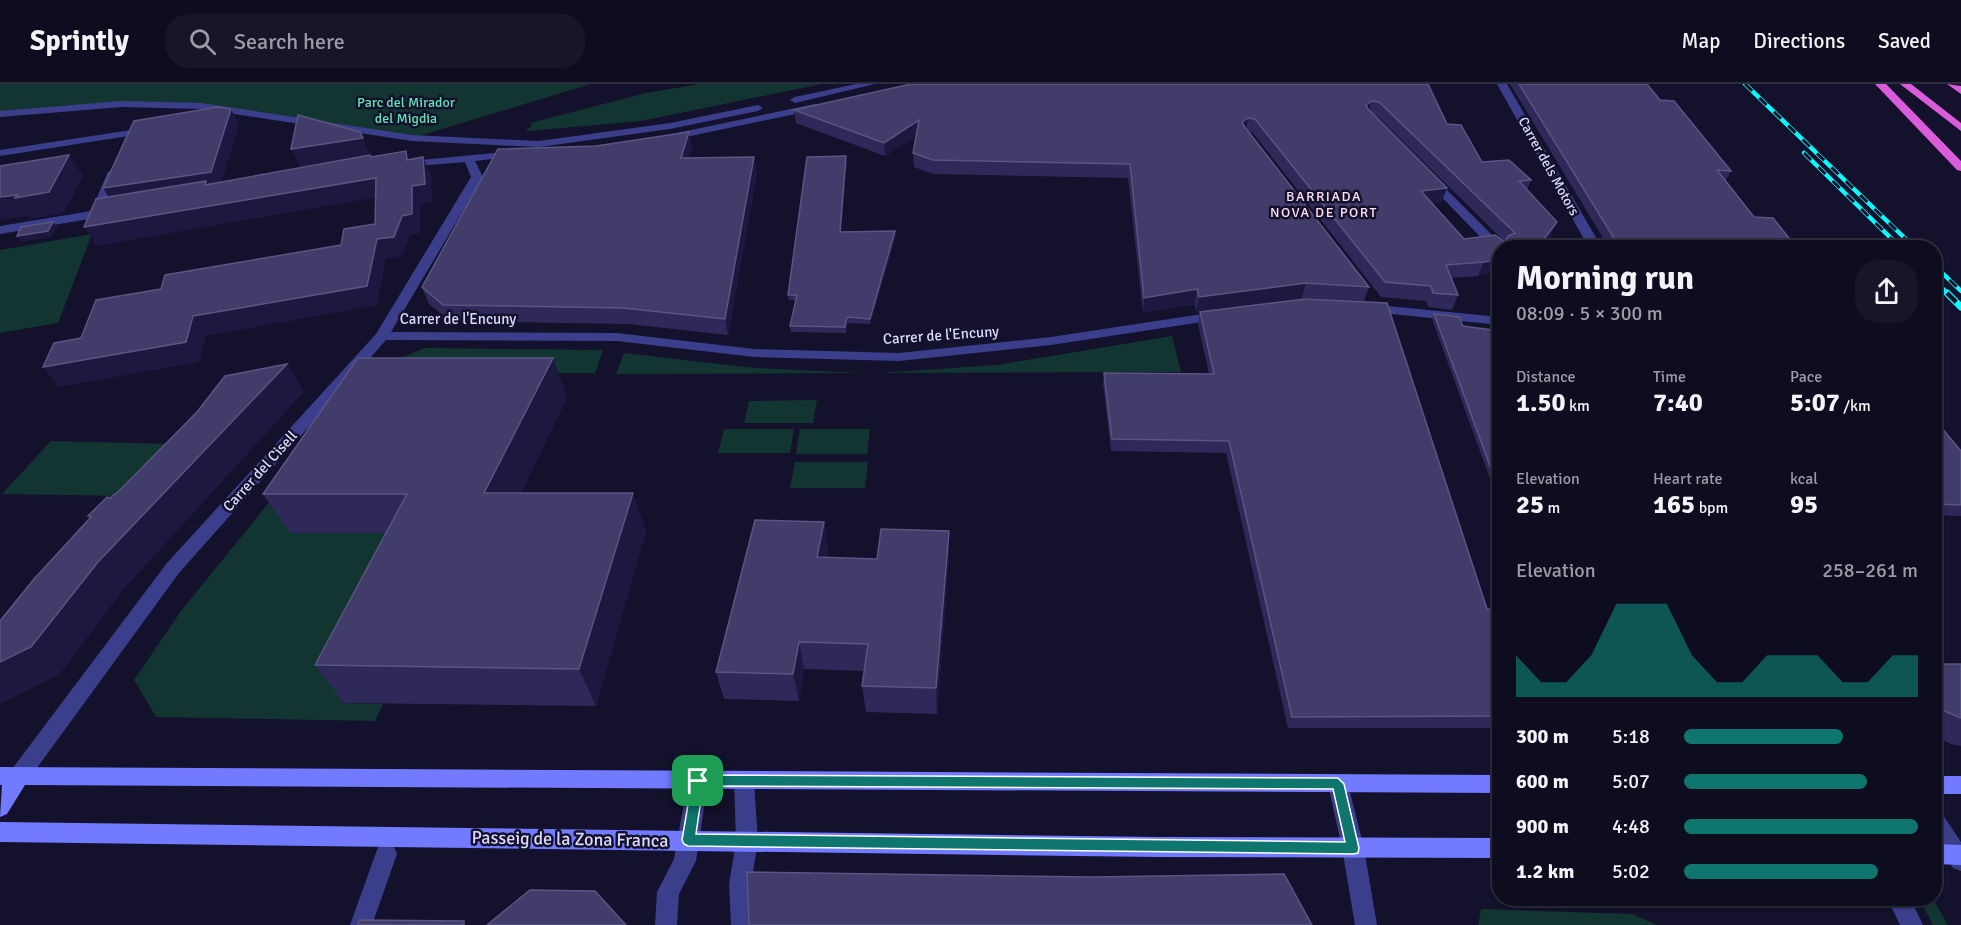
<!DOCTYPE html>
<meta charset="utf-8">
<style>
:root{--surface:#0e0d20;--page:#171629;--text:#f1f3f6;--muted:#9b9ca5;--line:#2e2d3e;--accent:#0f766e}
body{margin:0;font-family:Signika,sans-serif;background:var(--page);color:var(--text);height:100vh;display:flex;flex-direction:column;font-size:22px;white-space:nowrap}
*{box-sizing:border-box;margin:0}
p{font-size:20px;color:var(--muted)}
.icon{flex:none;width:33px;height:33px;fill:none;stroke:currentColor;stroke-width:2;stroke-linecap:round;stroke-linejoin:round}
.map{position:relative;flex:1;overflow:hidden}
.side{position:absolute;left:1492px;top:156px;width:450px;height:666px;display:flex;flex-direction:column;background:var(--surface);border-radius:24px;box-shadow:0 2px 4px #0004,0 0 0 2px var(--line)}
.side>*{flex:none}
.pin{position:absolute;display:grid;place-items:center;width:51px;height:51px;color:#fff;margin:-26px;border-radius:12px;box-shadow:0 3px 9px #0006}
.round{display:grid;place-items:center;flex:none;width:63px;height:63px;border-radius:24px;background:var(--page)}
.head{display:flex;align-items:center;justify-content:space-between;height:102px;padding:0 24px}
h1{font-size:33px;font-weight:700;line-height:45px}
.stats{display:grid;grid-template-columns:repeat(3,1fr);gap:9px;height:102px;padding:6px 24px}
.stats div{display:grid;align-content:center}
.stats b{font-size:26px;font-weight:700}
.stats small{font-size:16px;font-weight:400}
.stats p{font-size:16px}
.chart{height:168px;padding:12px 24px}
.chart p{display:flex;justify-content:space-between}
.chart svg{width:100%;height:108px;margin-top:6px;fill:var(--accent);opacity:.7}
ul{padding:0 24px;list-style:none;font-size:20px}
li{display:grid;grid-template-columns:96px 72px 1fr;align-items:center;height:45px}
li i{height:15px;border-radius:8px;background:var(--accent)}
header{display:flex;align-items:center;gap:36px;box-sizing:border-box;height:84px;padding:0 30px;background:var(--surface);border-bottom:2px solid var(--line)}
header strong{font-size:28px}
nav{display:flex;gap:33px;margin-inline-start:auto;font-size:21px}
.search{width:420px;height:54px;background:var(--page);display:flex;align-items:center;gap:15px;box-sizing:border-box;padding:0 21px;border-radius:24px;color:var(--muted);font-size:22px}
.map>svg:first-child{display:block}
.green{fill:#133531}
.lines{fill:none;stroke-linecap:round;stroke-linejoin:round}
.pedestrian{fill:#3b3e8b;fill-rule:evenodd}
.minor{fill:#3b3e8b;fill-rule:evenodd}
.secondary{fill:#727aff;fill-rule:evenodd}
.trunk{fill:#db5cda;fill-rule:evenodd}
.rail-far1-casing{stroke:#07fbff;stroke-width:4.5}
.rail-casing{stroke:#07fbff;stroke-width:7}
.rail-far1{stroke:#13112b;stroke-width:3;stroke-dasharray:10;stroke-linecap:butt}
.rail{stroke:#13112b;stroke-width:4.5;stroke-dasharray:13;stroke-linecap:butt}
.wall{fill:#2f2959;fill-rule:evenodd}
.shaded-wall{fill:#1c183f}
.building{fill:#423c6a;stroke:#5a5582;stroke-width:1.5;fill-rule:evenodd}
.route{fill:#0f766e;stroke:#fff;stroke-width:1.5;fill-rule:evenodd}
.labels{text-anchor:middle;stroke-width:5;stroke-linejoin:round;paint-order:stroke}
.far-park-label{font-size:14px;fill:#63e3b8;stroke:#13112b}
.far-street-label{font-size:14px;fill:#dcdbff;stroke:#13112b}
.far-neighbourhood-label{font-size:14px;letter-spacing:1.5px;fill:#ffddf5;stroke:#13112b}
.street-label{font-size:15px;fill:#dcdbff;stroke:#13112b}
.near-street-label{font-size:18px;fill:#dcdbff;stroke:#13112b}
</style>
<header>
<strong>Sprintly</strong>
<div class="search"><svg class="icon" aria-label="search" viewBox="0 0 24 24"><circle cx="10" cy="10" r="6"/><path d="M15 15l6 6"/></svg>Search here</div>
<nav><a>Map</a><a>Directions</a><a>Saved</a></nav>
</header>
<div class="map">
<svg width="1961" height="841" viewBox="0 0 1961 841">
<rect width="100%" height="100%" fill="#13112b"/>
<g class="green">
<path d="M0,0H591L412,54L248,28L144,20L0,30Z"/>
<path d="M700,0H822L641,37L528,47L526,45L531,44L530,42L533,41L530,39L646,9Z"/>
<path d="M92,150L58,239L0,249V166Z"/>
<path d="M1172,252L1181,288L879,289L996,281Z"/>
<path d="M425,264L603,266L595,289H379L386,280Z"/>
<path d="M624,269L754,284L861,289L616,290Z"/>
<path d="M364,301H385L289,449H427L342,619L383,620L375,637L156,633L134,596L181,527Z"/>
<path d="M817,316L813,339H744L749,317Z"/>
<path d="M724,345H794L790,369H718Z"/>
<path d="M800,345H870L867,370H796Z"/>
<path d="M51,357L171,360L127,412L2,410Z"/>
<path d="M795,378H868L865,404H790Z"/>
<path d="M1919,815H1933L1948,841H1933Z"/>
<path d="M1481,825L1632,830L1657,841H1478Z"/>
</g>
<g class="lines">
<g class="pedestrian">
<path d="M698,688L705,690L708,697L696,777L679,810L677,841H655L657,808L674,775L688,697L691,690Z"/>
<path d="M744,688L751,690L754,697L758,757L751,800L753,841H731L729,800L736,757L734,697L737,690Z"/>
<path d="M386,760L394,763L397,770L372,841H350L378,763Z"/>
</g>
<g class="minor">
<path d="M856,0H875L795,19L790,16L795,13Z"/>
<path d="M1497,0H1507L1602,164H1589Z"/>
<path d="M122,17L201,19L412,51L539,57L670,39L758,21L763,24L758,27L670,45L539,63L412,57L201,25L122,23L0,33V27Z"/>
<path d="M815,20L819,21V25L667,57L661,54L667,51Z"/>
<path d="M131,46L136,49L135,51L0,72V66Z"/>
<path d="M516,67L522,70L520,72L475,77L483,93L391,248L617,249L754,265L899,269L1051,253L1222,227L1229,231L1222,235L1051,261L899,277L754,273L617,257L386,256L179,489L26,699L19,701L12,699L9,692L12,685L167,479L376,250L471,93L465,78L404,83L398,80L400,78Z"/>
<path d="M114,85L120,88L104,125H113V131L0,150V142L91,127L108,88Z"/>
<path d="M1429,91L1433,92L1504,163L1500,164V170L1496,169L1425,96L1423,94Z"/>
<path d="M1367,220L1500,233V241L1362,227L1360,224L1362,221Z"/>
<path d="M1338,691L1345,693L1348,700L1364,764L1377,841H1355L1342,764L1328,700L1331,693Z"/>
<path d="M1935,728L1943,731L1961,758V787L1953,784L1935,756Z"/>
<path d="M1887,814H1910L1923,841H1900Z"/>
</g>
<g class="secondary">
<path d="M0,683L1500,691V709L25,701L7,730L0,733L2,701H0Z"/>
<rect x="1935" y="692" width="26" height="18"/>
<path d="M0,738L1159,753L1500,754V774L1159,773L0,758Z"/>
<path d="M1935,760L1961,761V781L1935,780Z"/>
</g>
<g class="trunk">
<path d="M1875,0H1886L1961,77V87L1957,86Z"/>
<path d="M1900,0H1911L1961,39V47Z"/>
<path d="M1947,0L1961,2V10Z"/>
</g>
<g class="rail-far1-casing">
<g id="rail-far1">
<path d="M1745,0L1915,164"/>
<path d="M1804,69L1901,164"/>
<path d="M1935,182L1961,207"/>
<path d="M1935,197L1948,210"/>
</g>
</g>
<g class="rail-casing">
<path id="rail" d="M1947,209L1961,223"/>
</g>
<use href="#rail-far1" class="rail-far1"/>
<use href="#rail" class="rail"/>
</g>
<g class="wall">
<path d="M1428,0L1447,40L1482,78L1531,96L1527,106L1551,152L1478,192L1451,194L1458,211L1452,226L1428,223L1426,217L1381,213L1253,49L1248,48L1369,203L1364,217L1302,214L1196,228L1195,220L1143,229L1128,94L933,90L914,83L913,69L916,52L885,72L796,39L794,26ZM1374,31H1376L1503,156L1464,155L1432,119L1442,118Z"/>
<path d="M1510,0H1647L1660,16L1731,87L1726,96H1725L1754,133L1797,164H1609Z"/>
<path d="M692,63L689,74L757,89L728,251L628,240L450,237L429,220L422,203Z"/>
<path d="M847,77L841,148L896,152L870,240L848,239L846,249L791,248L790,242L796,216H789L788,211Z"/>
<path d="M1200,228L1487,525H1500V644H1288L1226,369L1111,367L1103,300L1104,289L1209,290L1198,240Z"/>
<path d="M1434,230L1463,242L1500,247V422L1432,235Z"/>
<path d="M567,313L521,409L646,447L596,622L344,619L315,581L386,449H290L263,410Z"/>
<path d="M1935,336L1961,367V432L1935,431Z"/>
<path d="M824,438L828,466L827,474L877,475L949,447V474L937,630L866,628L862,602L864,587L804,585L799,617L724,615L716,588Z"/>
<path d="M1935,580H1961V662L1951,660L1935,652Z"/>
</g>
<g class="shaded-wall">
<path d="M1372,17L1369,30L1366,21Z"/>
<path d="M231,25L239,41L220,104L114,121L103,104Z"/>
<path d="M1248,34L1246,47L1242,38Z"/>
<path d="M919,36V50L885,72L884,59Z"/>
<path d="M689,48L692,63L684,90L681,74Z"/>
<path d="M363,54L374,79L304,90L291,65Z"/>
<path d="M69,71L83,92L64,129L31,135L29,132L0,136V113L17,111Z"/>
<path d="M846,72L847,77L840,154V148Z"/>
<path d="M423,73L431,92L433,118L420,121V149L410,151L402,172L386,175L377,221L206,252L199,278L59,303L43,283L193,232L377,155L412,102Z"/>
<path d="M754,73L757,89L728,251L725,235Z"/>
<path d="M376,94L384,112L97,162L84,143Z"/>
<path d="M1447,104L1442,118L1417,121L1421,107Z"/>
<path d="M53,138L57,143L52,153L21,158L17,152Z"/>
<path d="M1557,138L1551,152L1542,164L1544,155Z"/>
<path d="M895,147L896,152L870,240V235Z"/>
<path d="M1500,175V188L1478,192L1484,178Z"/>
<path d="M1306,199L1302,214L1196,228L1199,213Z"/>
<path d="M1197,205L1195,220L1143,229L1144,214Z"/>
<path d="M847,233L848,239L846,249L845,243Z"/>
<path d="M553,274L567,313L503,448L484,409Z"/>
<path d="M287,280L304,308L123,506L60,590L0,620V578L98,478Z"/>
<path d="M633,409L646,447L596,622L579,585Z"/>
<path d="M824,438L828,466L822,501L817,473Z"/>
<path d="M949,447V474L937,630L936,604Z"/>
<path d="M799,558L804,585L799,617L793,590Z"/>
</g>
<g class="building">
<path d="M911,0H1428L1447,40L1461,41L1482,78L1509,76L1531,96L1519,97L1557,138L1544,155L1554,164H1500V175L1484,178L1446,181L1458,211L1433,209L1431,202L1385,198L1255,35L1248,34L1242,38L1244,42L1369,203L1306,199L1199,213L1197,205L1144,214L1130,80L933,76L913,69L919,36L884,59L794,26ZM1372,17L1379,18L1515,149L1508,152L1505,158L1495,151L1464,155L1421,107L1447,104L1368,25L1366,21Z"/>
<path d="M1519,0H1647L1660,16L1674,17L1731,87L1717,86L1754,133L1773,134L1797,164H1620Z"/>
<path d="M218,23L231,25L211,88L103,104L134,37Z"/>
<path d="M298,31L360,48L363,54L291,65Z"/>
<path d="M689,48L681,74L754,73L725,235L623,224L443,221L422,203L498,65L596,62Z"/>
<path d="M406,67L407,76L423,73L425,100L412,102V130L402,132L394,153L377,155L367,202L193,232L186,258L43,283L54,259L81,254L96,216L161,205L165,191L341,161L344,145L375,140L376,94L84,143L96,115L206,97L205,101L370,71L371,73Z"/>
<path d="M69,71L49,108L15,114L17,111L0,113V82Z"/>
<path d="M846,72L840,148L895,147L870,235L847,233L845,243L790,242L797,211H788L807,73Z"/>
<path d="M53,138L48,147L17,152L21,143Z"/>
<path d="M1305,215L1387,219L1487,525H1500V632L1292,633L1229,357L1112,355L1104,289L1214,290L1200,228Z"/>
<path d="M1434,230L1459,233L1463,242L1500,247V409Z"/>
<path d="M358,274H553L484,409H633L579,585L315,581L407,410H263Z"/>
<path d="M287,280L98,478L31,563L0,578V537L34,495L91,433L88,432L107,413L110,414L120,406L197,328L225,292Z"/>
<path d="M1935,336L1961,367V421L1935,420Z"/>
<path d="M755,436L824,438L817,473L877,475L881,445L949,447L936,604L862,602L868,560L799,558L793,590L716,588Z"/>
<path d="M1935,580H1961V634L1935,623Z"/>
<path d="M747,788L1092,793L1284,790L1312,841H749Z"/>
<path d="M530,806L595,807L626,841H487Z"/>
<path d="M359,836L464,837V841H358Z"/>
</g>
<path class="route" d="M698,691L1338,694L1344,700L1359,764L1358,769L1353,770L688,762L684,760L682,756L692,697ZM703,702L1333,705L1345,758L696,750Z"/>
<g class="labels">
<g class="far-park-label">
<text x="406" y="23">Parc del Mirador<tspan x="406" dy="16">del Migdia</tspan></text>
</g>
<g class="far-street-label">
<text transform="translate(1549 82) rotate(61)" y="5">Carrer dels Motors</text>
</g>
<g class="far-neighbourhood-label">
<text x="1324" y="117">BARRIADA<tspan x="1324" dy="16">NOVA DE PORT</tspan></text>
</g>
<g class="street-label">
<text x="458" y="240">Carrer de l'Encuny</text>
<text transform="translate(941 251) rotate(-4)" y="5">Carrer de l'Encuny</text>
<text transform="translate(260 387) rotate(-48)" y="5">Carrer del Cisell</text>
</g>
<g class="near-street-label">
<text transform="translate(570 755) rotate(1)" y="6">Passeig de la Zona Franca</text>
</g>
</g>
</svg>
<div class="pin" style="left:698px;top:697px;background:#1e9e55"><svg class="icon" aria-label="arrive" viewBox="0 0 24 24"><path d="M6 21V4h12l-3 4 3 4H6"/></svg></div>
<section class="side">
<div class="head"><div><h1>Morning run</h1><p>08:09 · 5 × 300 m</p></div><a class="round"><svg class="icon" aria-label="share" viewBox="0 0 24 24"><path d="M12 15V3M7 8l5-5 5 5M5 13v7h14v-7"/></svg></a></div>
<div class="stats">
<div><p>Distance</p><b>1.50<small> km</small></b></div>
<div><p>Time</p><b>7:40</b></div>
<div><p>Pace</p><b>5:07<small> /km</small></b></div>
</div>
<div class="stats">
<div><p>Elevation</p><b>25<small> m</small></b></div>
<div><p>Heart rate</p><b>165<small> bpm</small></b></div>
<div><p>kcal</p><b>95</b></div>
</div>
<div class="chart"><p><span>Elevation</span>258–261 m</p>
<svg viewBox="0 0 160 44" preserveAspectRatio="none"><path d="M0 44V27L10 38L20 38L30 27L40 6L50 6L60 6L70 27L80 38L90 38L100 27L110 27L120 27L130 38L140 38L150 27L160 27V44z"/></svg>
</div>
<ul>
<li><b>300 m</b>5:18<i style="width:68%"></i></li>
<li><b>600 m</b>5:07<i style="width:78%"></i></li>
<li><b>900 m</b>4:48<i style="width:100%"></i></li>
<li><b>1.2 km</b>5:02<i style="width:83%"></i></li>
</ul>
</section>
</div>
